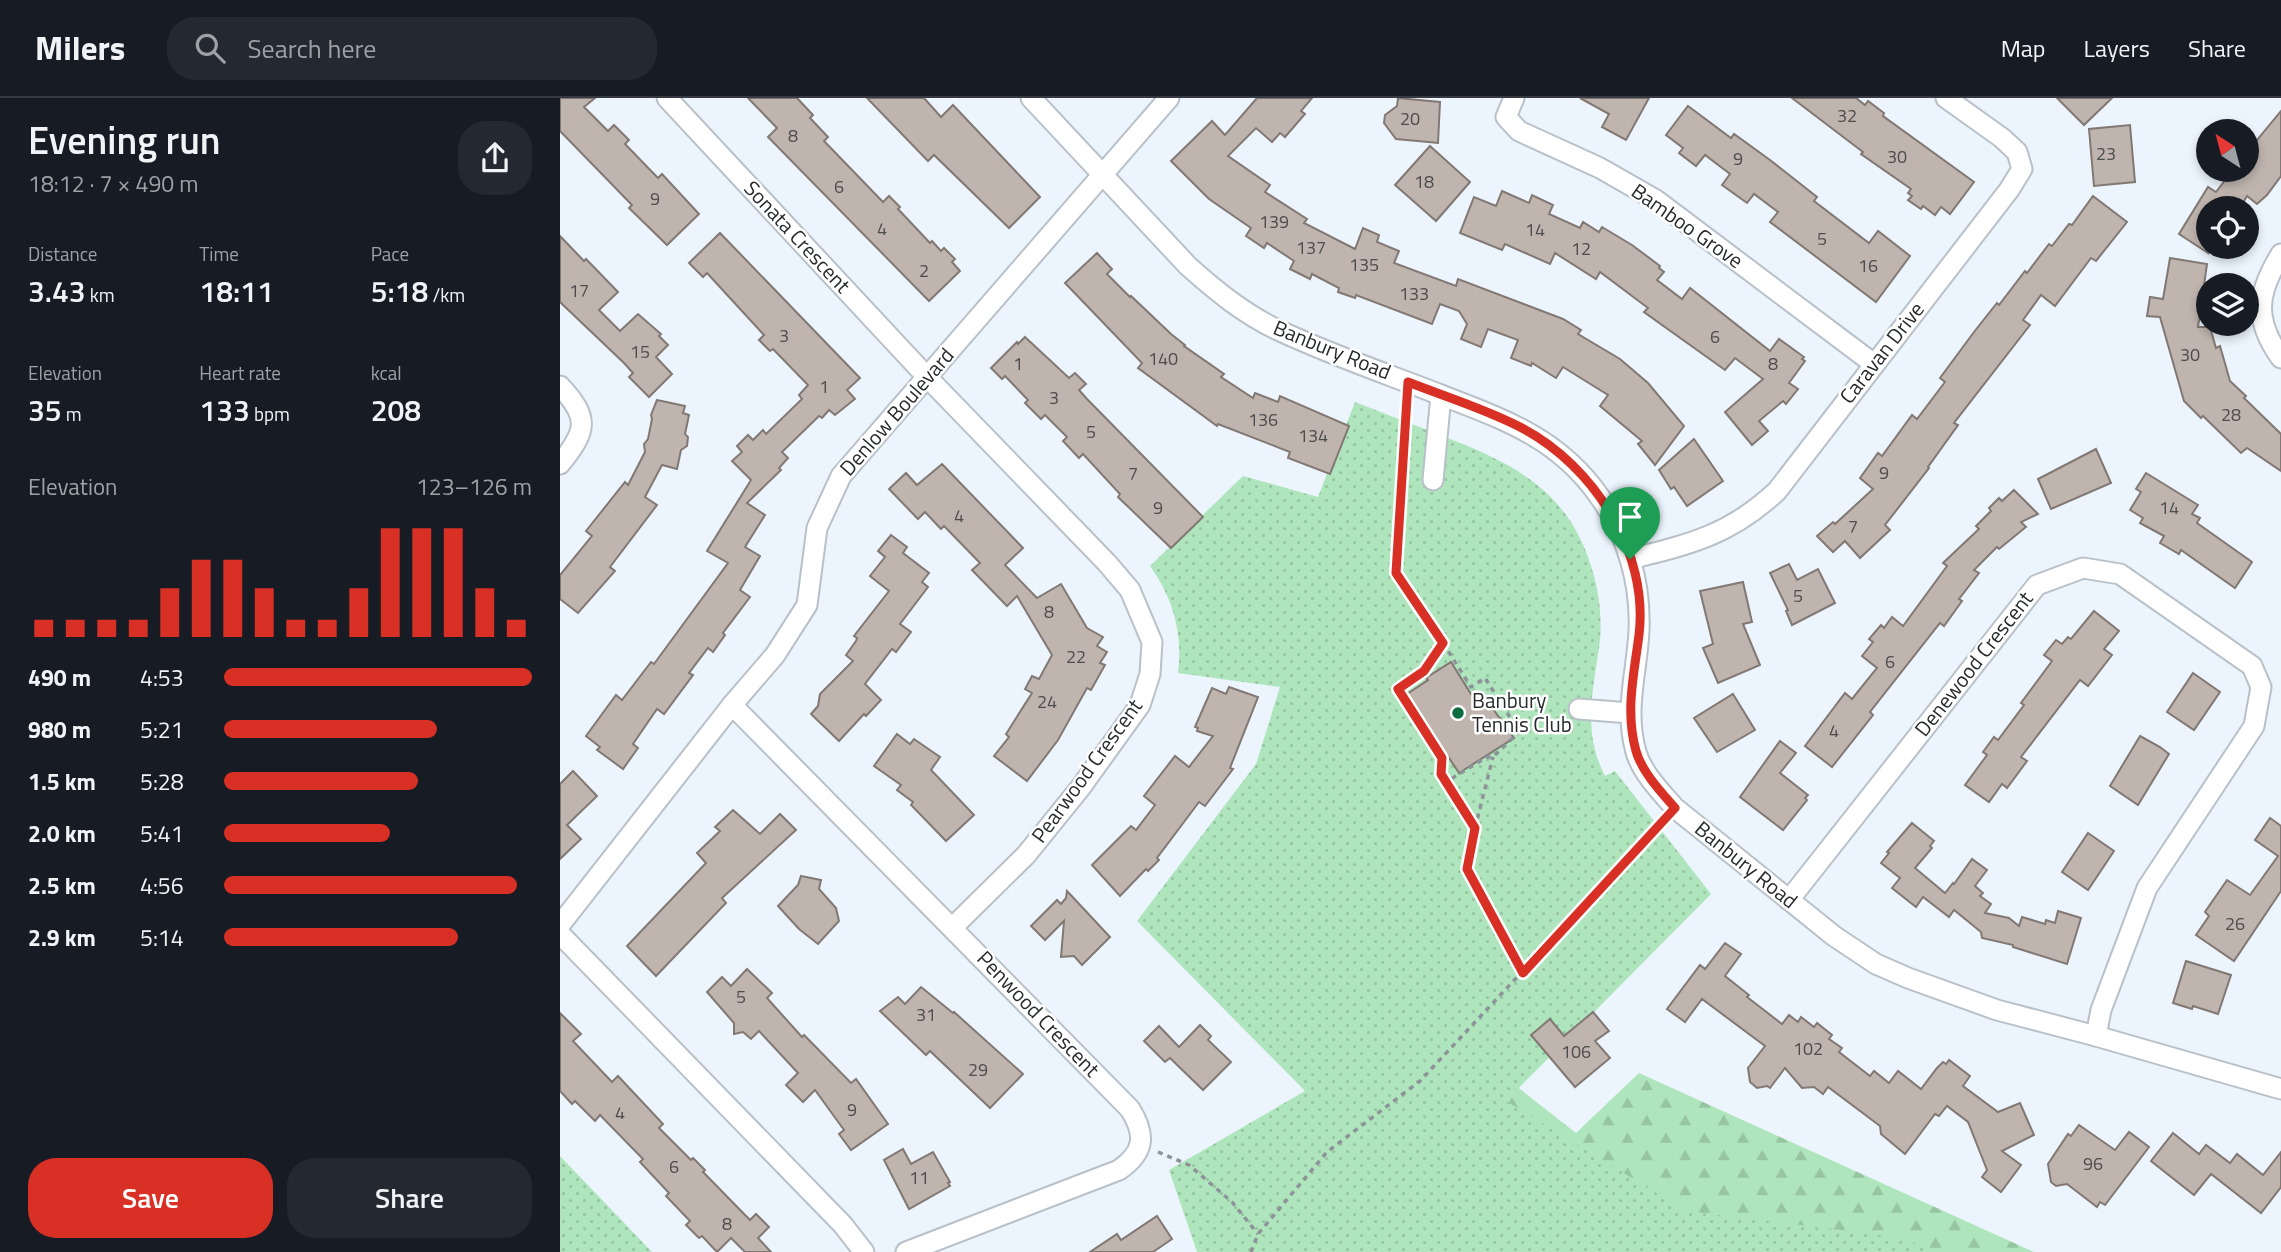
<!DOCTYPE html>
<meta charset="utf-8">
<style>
:root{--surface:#171b24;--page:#242831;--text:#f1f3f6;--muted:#9ea1a6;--line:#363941;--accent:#d93025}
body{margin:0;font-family:"Titillium Web",sans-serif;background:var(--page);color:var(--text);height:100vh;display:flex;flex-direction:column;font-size:26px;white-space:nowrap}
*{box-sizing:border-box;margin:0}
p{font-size:23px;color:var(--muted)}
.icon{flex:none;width:38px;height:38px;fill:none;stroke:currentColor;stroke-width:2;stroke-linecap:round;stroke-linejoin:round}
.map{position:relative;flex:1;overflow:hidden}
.drawer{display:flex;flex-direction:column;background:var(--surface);width:560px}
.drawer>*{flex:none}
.needle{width:46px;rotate:324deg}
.buttons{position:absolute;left:1636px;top:21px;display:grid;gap:14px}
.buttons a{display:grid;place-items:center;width:63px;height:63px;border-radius:50%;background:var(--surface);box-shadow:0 4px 10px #0003;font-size:35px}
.pin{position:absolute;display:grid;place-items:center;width:60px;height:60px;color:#fff;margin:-72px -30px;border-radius:50% 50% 50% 0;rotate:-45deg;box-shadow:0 0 7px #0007}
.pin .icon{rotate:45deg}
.round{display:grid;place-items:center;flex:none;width:74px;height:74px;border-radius:28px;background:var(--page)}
.overview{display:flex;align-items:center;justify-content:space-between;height:119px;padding:0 28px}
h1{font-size:38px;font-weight:600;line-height:52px}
.metrics{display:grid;grid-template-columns:repeat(3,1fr);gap:10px;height:119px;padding:7px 28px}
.metrics div{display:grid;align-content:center}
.metrics b{font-size:30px;font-weight:600}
.metrics small{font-size:19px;font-weight:400}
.metrics p{font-size:19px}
.chart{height:196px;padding:14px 28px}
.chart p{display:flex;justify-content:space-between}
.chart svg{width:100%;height:126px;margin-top:7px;stroke:var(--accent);stroke-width:6}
.button{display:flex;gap:14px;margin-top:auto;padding:14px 28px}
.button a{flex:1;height:80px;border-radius:28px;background:var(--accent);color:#fff;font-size:28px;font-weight:600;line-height:80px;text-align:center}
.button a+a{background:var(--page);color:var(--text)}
ul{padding:0 28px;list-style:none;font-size:23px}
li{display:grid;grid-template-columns:112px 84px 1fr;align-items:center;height:52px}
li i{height:18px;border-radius:9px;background:var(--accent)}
header{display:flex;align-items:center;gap:42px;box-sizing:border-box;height:98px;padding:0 35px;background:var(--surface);border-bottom:2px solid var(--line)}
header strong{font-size:33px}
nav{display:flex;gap:38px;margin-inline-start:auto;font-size:24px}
.search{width:490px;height:63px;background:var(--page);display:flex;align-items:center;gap:18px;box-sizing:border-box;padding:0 24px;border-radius:28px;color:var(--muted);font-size:26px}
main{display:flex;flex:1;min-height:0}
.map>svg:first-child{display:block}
.forest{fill:url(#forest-firs)}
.park{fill:url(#park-dots)}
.building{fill:#bfb4ae;stroke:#827873;stroke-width:2}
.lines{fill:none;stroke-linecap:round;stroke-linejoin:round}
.minor-casing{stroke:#b8c1c9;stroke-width:23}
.path{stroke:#8d9399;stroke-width:3.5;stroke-dasharray:5 5;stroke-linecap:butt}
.minor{stroke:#fff;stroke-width:19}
.route-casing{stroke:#fff;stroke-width:14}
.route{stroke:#d93025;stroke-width:9}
.poi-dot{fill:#0d6d41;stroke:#fff;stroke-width:2.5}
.labels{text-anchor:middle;stroke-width:5;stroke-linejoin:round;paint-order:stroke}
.number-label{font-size:18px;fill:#4e4d4e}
.street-label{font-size:21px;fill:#282b2e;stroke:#fff}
.poi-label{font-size:21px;fill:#282b2e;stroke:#fff;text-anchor:start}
</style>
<header>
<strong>Milers</strong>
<div class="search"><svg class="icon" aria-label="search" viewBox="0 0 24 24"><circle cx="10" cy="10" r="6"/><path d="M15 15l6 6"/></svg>Search here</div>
<nav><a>Map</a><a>Layers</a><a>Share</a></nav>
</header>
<main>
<section class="drawer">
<div class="overview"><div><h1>Evening run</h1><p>18:12 · 7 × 490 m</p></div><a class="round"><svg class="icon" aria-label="share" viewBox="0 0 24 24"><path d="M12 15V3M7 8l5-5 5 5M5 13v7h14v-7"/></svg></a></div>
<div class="metrics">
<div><p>Distance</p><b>3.43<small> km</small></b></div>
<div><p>Time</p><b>18:11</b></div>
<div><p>Pace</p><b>5:18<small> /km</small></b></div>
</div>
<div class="metrics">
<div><p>Elevation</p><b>35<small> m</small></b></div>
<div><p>Heart rate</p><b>133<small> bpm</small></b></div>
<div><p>kcal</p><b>208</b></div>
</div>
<div class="chart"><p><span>Elevation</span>123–126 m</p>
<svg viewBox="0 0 160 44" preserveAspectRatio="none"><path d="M5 44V38M15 44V38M25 44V38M35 44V38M45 44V27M55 44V17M65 44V17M75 44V27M85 44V38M95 44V38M105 44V27M115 44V6M125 44V6M135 44V6M145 44V27M155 44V38"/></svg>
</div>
<ul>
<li><b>490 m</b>4:53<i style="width:100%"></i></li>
<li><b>980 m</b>5:21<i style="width:69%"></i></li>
<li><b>1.5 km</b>5:28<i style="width:63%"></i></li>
<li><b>2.0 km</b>5:41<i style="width:54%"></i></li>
<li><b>2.5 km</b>4:56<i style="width:95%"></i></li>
<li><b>2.9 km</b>5:14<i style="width:76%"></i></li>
</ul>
<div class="button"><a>Save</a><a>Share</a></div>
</section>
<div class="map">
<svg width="1721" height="1154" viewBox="0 0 1721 1154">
<defs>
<pattern id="forest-firs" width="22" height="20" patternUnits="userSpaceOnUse" patternTransform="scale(1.75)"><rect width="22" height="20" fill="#afe5bc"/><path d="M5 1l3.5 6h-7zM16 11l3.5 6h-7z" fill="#97c5a2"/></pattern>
<pattern id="park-dots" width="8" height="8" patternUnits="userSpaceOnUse" patternTransform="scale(1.75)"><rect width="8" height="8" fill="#afe5bc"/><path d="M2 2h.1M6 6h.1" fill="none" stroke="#97c5a2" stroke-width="1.8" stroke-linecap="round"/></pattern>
</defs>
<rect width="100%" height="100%" fill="#ecf5fd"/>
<path class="forest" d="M904,947L1016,1035L1079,975L1474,1154H709Z"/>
<g class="park">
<path d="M795,304C823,315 852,326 880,337C950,364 1007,390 1031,468C1039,492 1042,517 1040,542C1034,591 1021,630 1045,678L1055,673L1151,796L946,1003L1126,1113L1345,1140L1372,1154H637L609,1072L745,993L577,823L696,666L720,589L618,575C623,535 613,500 590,468L683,378L758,399Z"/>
<path d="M0,1058L92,1154H0Z"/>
</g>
<g class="building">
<path d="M0,0H35L24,9L48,33L54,27L69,42L65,46L98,80L102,76L139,116L107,147L69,110L72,107L0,33Z"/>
<path d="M188,0H237L253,17L250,20L268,39L264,43L323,104L329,98L340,109L338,111L370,145L372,143L381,153L384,150L395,161L392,164L400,173L369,203L208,39L217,30Z"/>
<path d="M307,0H364L381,19L393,7L480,99L449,130L374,57L368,63Z"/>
<path d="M697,0H752L741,13L745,16L725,39L720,35L712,44L696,30L668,58L710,87L705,94L747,121L744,125L795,151L803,130L819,137L817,144L839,153L834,165L896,188L898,181L1003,221L1021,232L1018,236L1060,261L1088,285L1124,328L1095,367L1078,346L1082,343L1040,308L1048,297L1003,269L996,280L972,265L971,268L951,260L958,242L928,231L921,249L901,241L907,226L899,213L880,206L872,226L796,197L795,200L778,194L779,190L752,176L750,181L730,171L734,163L707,145L704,150L686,138L691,130L649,101L611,63L652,23L665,37Z"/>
<path d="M838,0L880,4L878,45L836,41L824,25L825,17L837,8Z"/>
<path d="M1020,0H1089L1066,42L1042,29L1049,16Z"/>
<path d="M1232,0H1296L1305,7L1308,3L1324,15L1323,18L1414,84L1390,116L1381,109L1375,117L1363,108L1361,111L1348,102L1352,98L1348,95L1351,91L1301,56L1303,54Z"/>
<path d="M1497,0H1552L1524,27Z"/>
<path d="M1128,8L1171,40L1174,36L1210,62L1257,99L1254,103L1309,145L1318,133L1350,158L1316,204L1210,124L1218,114L1194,96L1187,105L1162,87L1170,76L1145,57L1136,68L1119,55L1123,50L1106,37Z"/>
<path d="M1721,13V78L1707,97L1697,106L1687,98L1680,110H1648V155L1619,136L1648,89L1656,94L1673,72H1687V54Z"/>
<path d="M1570,27L1575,84L1534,88L1529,31Z"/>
<path d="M870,48L910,84L876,123L835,87Z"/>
<path d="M942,93L969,105L972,97L993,107L989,116L1020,130L1023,124L1039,134L1042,129L1072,147L1100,168L1099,170L1104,174L1097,182L1122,201L1130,190L1210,253L1219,241L1244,259L1242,261L1245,263L1229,285L1238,291L1226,306L1223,303L1199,323L1208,333L1192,347L1165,314L1203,281L1175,260L1165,272L1084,214L1088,210L1040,174L1036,181L995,155L990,166L945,146L942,152L900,135L914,99L936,108Z"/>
<path d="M1533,98L1567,124L1536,163L1531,160L1495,208L1481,197L1463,222L1470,227L1394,325L1398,327L1368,369L1369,370L1325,427L1330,432L1300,460L1285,443L1273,454L1257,438L1273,424L1275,426L1313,391L1300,380L1318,355L1322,358L1352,317L1357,321L1385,284L1380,280L1414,234L1437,205L1439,207L1465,173L1467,175L1489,146L1492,148L1509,126L1512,127Z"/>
<path d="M160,135L300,280L287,292L295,301L275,317L269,312L262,320L259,318L222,354L228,360L219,370L221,372L187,405L205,417L185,449L200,458L180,492L190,499L163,535L165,537L153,554L148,550L129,575L133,577L104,616L97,611L73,646L78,650L63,671L37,652L40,649L26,638L56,597L62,602L91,564L94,566L168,465L147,453L191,382L172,363L182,354L177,348L188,337L193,342L203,332L206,336L242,301L239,297L248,287L213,251L210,253L199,242L204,237L147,175L143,179L129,165Z"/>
<path d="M0,138L24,163L26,161L58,194L39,212L60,233L78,216L101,236L99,238L108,247L96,259L112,276L89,299L69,279L73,275L64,265L0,204Z"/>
<path d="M537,155L552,171L547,176L570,199L571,198L611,236L625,247L624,248L664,276L661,279L693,300L695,295L718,304L720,298L789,328L770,376L728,360L730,354L658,326L657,328L578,270L582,265L505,185Z"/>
<path d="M1610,160L1647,166L1638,229H1650L1656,250L1660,248L1670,283L1686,298L1684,300L1721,336V373L1687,350L1681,355L1643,318L1641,320L1624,303L1600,219L1587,218L1590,199L1603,201Z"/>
<path d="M465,239L509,280L515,275L526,286L519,292L527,301L643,419L611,450L558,399L560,396L523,356L519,360L503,343L507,339L485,317L481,321L465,305L468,302L445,278L442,281L431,270L457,244L458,246Z"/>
<path d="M97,302L125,308L123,315L129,317L125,336L128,339L127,348L121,352L117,371L102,367L85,399L97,407L50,469L55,473L18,515L0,501V477L32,438L26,433L65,384L68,387L85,354L84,346L88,341L92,321L91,317Z"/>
<path d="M1134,341L1163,383L1127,408L1114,389L1111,391L1099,372Z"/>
<path d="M1536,351L1551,385L1491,411L1478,381Z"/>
<path d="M382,366L463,450L445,467L477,500L501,486L527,530L543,539L537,548L547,554L540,565L545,567L531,592L527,590L498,642L467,683L434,658L449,639L446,636L472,595L465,591L472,578L479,581L492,557L457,498L447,508L412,472L420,465L384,428L381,431L365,414L358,421L329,391L346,375L357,387Z"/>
<path d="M1586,375L1638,407L1632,416L1640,420L1637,425L1692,464L1675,490L1621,452L1619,456L1600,445L1604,438L1580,425L1583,420L1570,412L1581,394L1576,391Z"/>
<path d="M1454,392L1478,416L1461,424L1466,429L1439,451L1437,449L1414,472L1419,475L1399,501L1402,503L1384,528L1380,525L1310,614L1313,617L1272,669L1245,648L1285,595L1292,601L1317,570L1302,558L1313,544L1309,541L1321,527L1324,530L1332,519L1343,528L1387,468L1383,465L1419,431L1416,428L1431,413L1429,410L1439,400L1442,403Z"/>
<path d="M331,437L347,449L343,455L369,475L362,484L368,489L340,526L351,534L336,554L332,551L305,586L321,602L306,618L304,616L279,643L251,616L258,608L260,596L293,563L286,557L296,543L297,540L294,538L329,493L310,478L325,459L318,453Z"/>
<path d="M1229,466L1237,482L1258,471L1275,505L1232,527L1226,513L1228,512L1210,475Z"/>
<path d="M1183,484L1192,524L1183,526L1200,567L1158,585L1143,550L1153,546L1140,493Z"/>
<path d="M1534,513L1559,533L1544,551L1552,557L1528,588L1520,582L1461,659L1467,663L1447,690L1442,686L1429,704L1405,687L1427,657L1423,654L1434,639L1438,642L1464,607L1461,605L1492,563L1484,557L1496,542L1502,546L1508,539L1511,541Z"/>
<path d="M891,564L911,596L914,594L922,608L928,604L954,640L899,675L847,596L868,582L866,580Z"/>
<path d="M1633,575L1660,594L1634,632L1607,614Z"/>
<path d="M669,589L698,599L670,670L673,671L645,708L639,704L597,760L599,762L588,773L586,771L560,798L532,767L571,728L576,732L595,707L584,698L615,658L629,669L653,638L637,633L638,630L635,629L652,590L666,596Z"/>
<path d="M1173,596L1195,632L1157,654L1134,620Z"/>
<path d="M337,636L350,646L354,641L380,659L371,672L414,717L386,743L351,707L353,704L337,692L341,687L314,668Z"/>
<path d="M1580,638L1600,649L1609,656L1578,707L1550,688Z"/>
<path d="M1220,643L1236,655L1220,675L1248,697L1245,700L1247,702L1223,732L1180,699Z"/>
<path d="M13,673L37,698L7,727L21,741L0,761V686Z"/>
<path d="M173,712L200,736L220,716L236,732L162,800L166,805L96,878L67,848L146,765L137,755L160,733L155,729Z"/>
<path d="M1710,720L1721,728V793L1674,863L1636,837L1649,818L1645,814L1667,782L1690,797L1718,758L1695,742Z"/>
<path d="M1352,725L1374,743L1370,748L1372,750L1355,770L1385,795L1393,785L1394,786L1412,761L1427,772L1415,788L1423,795L1420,798L1431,806L1425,815L1449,820L1459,828L1462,819L1485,826L1486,822L1495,825L1498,813L1521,820L1507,866L1453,849V847L1422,840L1421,834L1394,812L1389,819L1363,799L1356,809L1332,790L1340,780L1321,765L1329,755L1327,754Z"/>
<path d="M1528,735L1554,753L1528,792L1502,774Z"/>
<path d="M241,778L261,782L259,791L276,810L279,823L258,846L239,831L218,808L238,787Z"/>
<path d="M507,793L550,839L522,867L514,858L501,859L504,823L485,842L471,828L497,802L501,806L506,800Z"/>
<path d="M1165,845L1181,856L1165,878L1189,897L1187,899L1222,926L1229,917L1238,924L1241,919L1254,929L1257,925L1272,937L1269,941L1282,950L1279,954L1310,978L1314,973L1329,985L1338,973L1361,991L1377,970L1383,964L1386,966L1389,962L1410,978L1403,988L1438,1014L1460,1005L1474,1037L1442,1053L1461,1067L1441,1094L1422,1079L1427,1072L1408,1024L1387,1008L1379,1018L1375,1016L1345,1056L1321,1036L1320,1028L1268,989L1263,996L1254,989L1242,990L1225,970L1210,990L1207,988L1197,990L1190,984L1188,970L1205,948L1142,901L1125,924L1107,911L1140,867L1145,871Z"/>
<path d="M1626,863L1671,877L1658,916L1633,908L1632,911L1613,905Z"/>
<path d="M187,871L212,895L207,900L242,939L244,937L291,985L296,981L328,1026L291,1052L279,1036L284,1032L255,992L243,1004L226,987L238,975L199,933L191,941L183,934L174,936V925L147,894L162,879L171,888Z"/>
<path d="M361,889L393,915L394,914L463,976L430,1010L370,953L366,957L320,913L338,899L345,906Z"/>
<path d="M1033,914L1049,933L1035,943L1050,960L1015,989L971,937L990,921L1004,938Z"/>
<path d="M0,915L21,936L13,943L52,984L58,978L103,1026L99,1030L131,1062L133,1060L145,1072L143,1074L190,1122L196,1116L209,1129L198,1140L211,1154H185L171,1140L157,1154L142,1138L139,1140L126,1127L130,1123L106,1098L109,1095L80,1064L83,1061L40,1017L35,1023L15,1003L12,1006L0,993Z"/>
<path d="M640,927L651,938L648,942L671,964L643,992L610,960L605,964L584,943L599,928L619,949Z"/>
<path d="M1519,1027L1555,1052L1569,1034L1589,1049L1545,1107L1540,1104L1537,1109L1507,1086L1496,1088L1491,1084L1488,1066L1508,1036L1511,1038Z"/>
<path d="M1613,1035L1639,1056L1646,1047L1670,1065L1677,1056L1703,1077L1721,1054V1089L1701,1115L1651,1076L1634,1097L1591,1063Z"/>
<path d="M343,1051L351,1066L373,1054L390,1084L388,1085L390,1088L349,1111L324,1062Z"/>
<path d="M597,1118L612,1141L593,1154H530L557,1136L561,1142Z"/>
</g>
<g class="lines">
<g class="minor-casing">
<g id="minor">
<path d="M107,0L367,279L547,465L570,492L592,544L590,576L580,607L521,689L466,757L393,829"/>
<path d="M471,0L628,168C656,193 684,216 718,232C771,257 827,276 881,297C943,321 999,340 1039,398C1067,436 1081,485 1079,533C1077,574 1064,612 1076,654C1082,675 1101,694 1115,710L1274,838L1316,866L1348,880L1437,912L1536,938L1721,991"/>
<path d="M954,0L946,19L959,33L1040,70L1096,102L1314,266"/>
<path d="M1721,156C1697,195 1693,221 1721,260"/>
<path d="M0,288C30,320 27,333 0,366"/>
<path d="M873,382L881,297"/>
<path d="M1070,461C1131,446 1170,437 1217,393L1449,92L1462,71L1457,54L1442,40L1386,0"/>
<path d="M172,607L570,1011C586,1037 585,1054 559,1072L346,1154"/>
<path d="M1019,611L1070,615"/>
<path d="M1229,802L1477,487L1523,470L1560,476L1692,568L1701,589L1694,628L1587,790L1541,912L1536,938"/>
<path d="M0,827L172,607L215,557L247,507L257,430L281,378L609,0"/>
<path d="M0,836L283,1127L304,1154"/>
</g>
</g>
<g class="path">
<path d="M847,303L836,475L883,545L864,573L838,591L882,660L881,676L915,730L907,771L963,875"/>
<path d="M883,545L911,589L925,580L955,627L958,635L933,659H927L886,684"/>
<path d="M915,730L933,659"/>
<path d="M598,1054L629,1067L672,1104L698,1136"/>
<path d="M691,1154L698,1136L767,1054L860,983L1103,723"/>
</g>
<use href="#minor" class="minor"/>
</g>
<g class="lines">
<g class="route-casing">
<path id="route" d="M848,284C886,299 926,311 962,330C1034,368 1089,454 1079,537C1074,576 1065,614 1076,653C1082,674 1101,694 1115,710L963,875L907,771L915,730L881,676L882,660L838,591L864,573L883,545L836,475Z"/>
</g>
<use href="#route" class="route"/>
</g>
<circle class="poi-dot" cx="898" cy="615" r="7"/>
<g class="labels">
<g class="number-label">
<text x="1287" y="24">32</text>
<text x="850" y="27">20</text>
<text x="233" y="44">8</text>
<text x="1546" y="62">23</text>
<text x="1337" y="65">30</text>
<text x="1178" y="67">9</text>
<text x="864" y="90">18</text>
<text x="279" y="95">6</text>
<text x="95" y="107">9</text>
<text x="714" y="130">139</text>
<text x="322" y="137">4</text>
<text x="975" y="138">14</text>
<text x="1262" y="147">5</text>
<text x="751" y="156">137</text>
<text x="1021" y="157">12</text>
<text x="804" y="173">135</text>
<text x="1308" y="174">16</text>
<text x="364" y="179">2</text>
<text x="19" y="199">17</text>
<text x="854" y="202">133</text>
<text x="224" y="244">3</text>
<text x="1155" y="245">6</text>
<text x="80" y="260">15</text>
<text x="1630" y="263">30</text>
<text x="603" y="267">140</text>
<text x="458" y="272">1</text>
<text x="1213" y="272">8</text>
<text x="264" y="295">1</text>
<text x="494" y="306">3</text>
<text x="1671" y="323">28</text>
<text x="703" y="328">136</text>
<text x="531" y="340">5</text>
<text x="753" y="344">134</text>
<text x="1324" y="381">9</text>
<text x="573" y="382">7</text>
<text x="598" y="416">9</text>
<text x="1609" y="416">14</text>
<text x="399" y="424">4</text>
<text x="1293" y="435">7</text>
<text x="1238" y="504">5</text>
<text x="489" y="520">8</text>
<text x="516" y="565">22</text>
<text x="1330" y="570">6</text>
<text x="487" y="610">24</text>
<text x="1274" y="639">4</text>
<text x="1675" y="832">26</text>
<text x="181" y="905">5</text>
<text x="366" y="923">31</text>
<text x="1248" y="957">102</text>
<text x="1016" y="960">106</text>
<text x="418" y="978">29</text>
<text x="292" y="1018">9</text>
<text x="60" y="1021">4</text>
<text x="1533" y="1072">96</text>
<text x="114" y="1075">6</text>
<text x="359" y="1086">11</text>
<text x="167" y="1132">8</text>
</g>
<g class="street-label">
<text transform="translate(1127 128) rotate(35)" y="7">Bamboo Grove</text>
<text transform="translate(237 139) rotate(47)" y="7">Sonata Crescent</text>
<text transform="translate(772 252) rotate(22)" y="7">Banbury Road</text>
<text transform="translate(1322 255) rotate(-52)" y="7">Caravan Drive</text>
<text transform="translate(337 314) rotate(-49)" y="7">Denlow Boulevard</text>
<text transform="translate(1414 566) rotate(-52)" y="7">Denewood Crescent</text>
<text transform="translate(527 673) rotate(-54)" y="7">Pearwood Crescent</text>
<text transform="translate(1186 767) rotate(39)" y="7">Banbury Road</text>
<text transform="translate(478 916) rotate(46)" y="7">Penwood Crescent</text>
</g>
<g class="poi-label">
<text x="912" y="610">Banbury<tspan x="912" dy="24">Tennis Club</tspan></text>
</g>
</g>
</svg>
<div class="buttons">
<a><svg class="needle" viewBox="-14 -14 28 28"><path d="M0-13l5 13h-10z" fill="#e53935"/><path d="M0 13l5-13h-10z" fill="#9ea1a6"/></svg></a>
<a><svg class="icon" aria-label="locate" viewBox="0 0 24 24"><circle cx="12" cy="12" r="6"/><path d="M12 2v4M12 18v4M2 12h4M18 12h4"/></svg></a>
<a><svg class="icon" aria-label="layers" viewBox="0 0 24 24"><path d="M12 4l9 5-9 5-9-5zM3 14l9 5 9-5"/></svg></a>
</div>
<div class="pin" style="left:1070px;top:461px;background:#1e9e55"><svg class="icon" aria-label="arrive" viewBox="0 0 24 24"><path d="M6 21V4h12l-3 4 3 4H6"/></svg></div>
</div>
</main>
